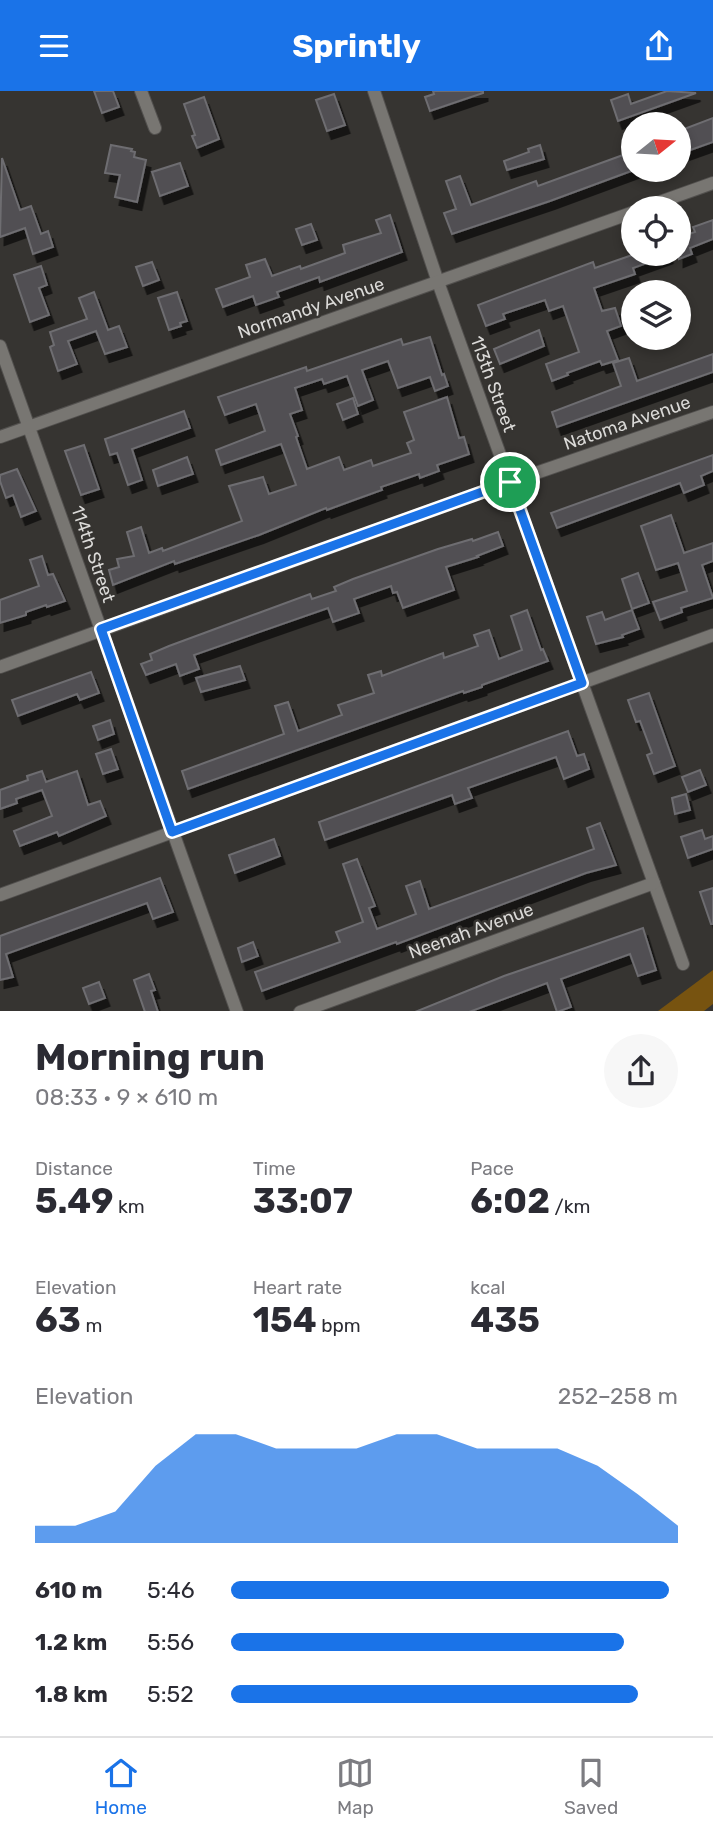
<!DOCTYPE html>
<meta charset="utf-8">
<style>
:root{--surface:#fff;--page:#f7f7f7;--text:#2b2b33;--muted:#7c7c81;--line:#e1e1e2;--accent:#1a73e8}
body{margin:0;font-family:Rubik,sans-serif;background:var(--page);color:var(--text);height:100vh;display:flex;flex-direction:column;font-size:26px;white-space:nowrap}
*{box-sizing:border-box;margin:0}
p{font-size:23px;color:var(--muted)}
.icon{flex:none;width:38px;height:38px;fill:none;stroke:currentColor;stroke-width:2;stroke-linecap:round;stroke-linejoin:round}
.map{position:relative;height:920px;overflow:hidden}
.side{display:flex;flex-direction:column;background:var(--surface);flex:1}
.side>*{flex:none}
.needle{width:46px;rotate:72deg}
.controls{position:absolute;left:621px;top:21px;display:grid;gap:14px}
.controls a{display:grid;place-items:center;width:70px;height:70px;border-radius:50%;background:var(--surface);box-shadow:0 4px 10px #0003;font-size:35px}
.pin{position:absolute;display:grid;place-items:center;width:60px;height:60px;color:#fff;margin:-30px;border:4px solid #fff;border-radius:50%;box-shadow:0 2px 7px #0007}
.round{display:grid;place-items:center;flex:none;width:74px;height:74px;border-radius:37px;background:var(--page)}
.headline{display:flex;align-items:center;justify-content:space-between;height:119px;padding:0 35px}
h1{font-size:38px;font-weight:700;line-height:52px}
.stats{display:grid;grid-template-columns:repeat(3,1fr);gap:10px;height:119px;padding:7px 35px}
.stats div{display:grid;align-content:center}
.stats b{font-size:35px;font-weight:700}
.stats small{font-size:19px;font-weight:400}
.stats p{font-size:19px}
.chart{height:196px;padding:14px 35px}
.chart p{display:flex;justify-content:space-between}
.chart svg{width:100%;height:126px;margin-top:7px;fill:var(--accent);opacity:.7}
ul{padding:0 35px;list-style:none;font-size:23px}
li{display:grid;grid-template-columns:112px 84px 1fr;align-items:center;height:52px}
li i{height:18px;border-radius:9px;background:var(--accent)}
header{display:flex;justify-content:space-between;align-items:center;height:91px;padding:0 35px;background:var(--accent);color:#fff;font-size:32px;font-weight:700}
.menu{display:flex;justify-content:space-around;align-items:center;height:98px;border-top:2px solid var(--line);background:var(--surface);font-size:19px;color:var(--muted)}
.menu a{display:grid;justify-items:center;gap:4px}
.menu .active{color:var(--accent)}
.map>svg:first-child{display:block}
.green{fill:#775310}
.building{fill:#515053;stroke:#6e6d71;stroke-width:2;filter:url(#shadow)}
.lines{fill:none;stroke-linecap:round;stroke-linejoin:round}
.street-casing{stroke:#52504e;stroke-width:14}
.street{stroke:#787672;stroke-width:12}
.route-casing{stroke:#fff;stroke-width:14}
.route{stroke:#1a73e8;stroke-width:9}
.labels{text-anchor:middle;stroke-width:5;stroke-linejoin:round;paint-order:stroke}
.street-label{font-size:18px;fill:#dbdad8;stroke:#363431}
</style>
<header><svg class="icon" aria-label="menu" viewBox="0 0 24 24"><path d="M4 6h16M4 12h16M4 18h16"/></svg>Sprintly<svg class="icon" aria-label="share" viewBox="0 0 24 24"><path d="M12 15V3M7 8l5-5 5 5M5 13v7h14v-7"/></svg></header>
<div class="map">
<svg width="713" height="921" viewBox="0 0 713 921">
<defs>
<filter id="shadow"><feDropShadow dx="4.5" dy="8" stdDeviation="0" flood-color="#0009"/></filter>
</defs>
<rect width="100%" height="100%" fill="#363431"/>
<path class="green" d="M713,879V913L704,920H658Z"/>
<g class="building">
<path d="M94,0H113L119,16L102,22Z"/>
<path d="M433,0H483V2L430,20L425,6L434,3Z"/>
<path d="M667,0L696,2L618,30L611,9L628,3L631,13Z"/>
<path d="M334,3L345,34L327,40L316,9Z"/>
<path d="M204,6L219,48L197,57L192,45L195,44L184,13Z"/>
<path d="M713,27V51L679,63V40Z"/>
<path d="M111,54L132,58L131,60L135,61L134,66L146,69L137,111L115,106L120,84L105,82Z"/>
<path d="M540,54L544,68L507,79L504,70L529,61L528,58Z"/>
<path d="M634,60V79L550,110L452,143L444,122L456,118L446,90L460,85L471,114L536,90L538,95Z"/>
<path d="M2,67L20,119L31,115L41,143L48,140L53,156L33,163L25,137L0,146Z"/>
<path d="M180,72L188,95L160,105L152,81Z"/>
<path d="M390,124L402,161L320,191L319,186L277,201L279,206L256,214L253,205L223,216L216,198L250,186L246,174L265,168L272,185L300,175L301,178L345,162L343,154L381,142L376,129Z"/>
<path d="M713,129V148L690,157L692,163L679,168V130L686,144L695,141L693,136Z"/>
<path d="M311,133L317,149L302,154L296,138Z"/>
<path d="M635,163L669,164L633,177L635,183L594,197L602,220L615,217L621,235L607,240L618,269L602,274L600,270L567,282L568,284L552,290L546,273L579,261L563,215L549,220L545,209L503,223L505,228L486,235L478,214L593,171L595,177Z"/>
<path d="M152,171L159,189L143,195L136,176Z"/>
<path d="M41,175L47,194L39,197L49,224L30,231L14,184Z"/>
<path d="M94,201L108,239L119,235L127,256L105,263L96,240L68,250L77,273L58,280L50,256L54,254L50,241L87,228L79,207Z"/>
<path d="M177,201L187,230L180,232L181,235L169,239L158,207Z"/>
<path d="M539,239L544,255L500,273L494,258Z"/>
<path d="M430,246L442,284L444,283L448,295L435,300L430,286L398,297L388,270L362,279L373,309L358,315L347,285L324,293L322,288L295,297L302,319L290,323L298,345L296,346L307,378L339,366L344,379L371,369L373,375L411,362L407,352L414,349L404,321L447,306L459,347L464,346L469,363L437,374L439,380L420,387L419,383L381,396L382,399L354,409L327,419L326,417L259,444L175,473L174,470L113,494L109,479L119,476L117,468L134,465L127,441L141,436L149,462L162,457L163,460L242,430L229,395L263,386L269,403L296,394L281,353L221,374L216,359L265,340L256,313L225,324L218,306L306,276L307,280L401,248L403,254Z"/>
<path d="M713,263V281L557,336L552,321L621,295L613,272L629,267L637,290Z"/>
<path d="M353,307L358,323L343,329L337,313Z"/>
<path d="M184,320L190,337L132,358L142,389L128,394L117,362L110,364L105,348Z"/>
<path d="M84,354L99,398L81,404L65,360Z"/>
<path d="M713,364V380L701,385L704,394L684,402L680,392L557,437L551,422Z"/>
<path d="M187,366L193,383L158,395L153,379Z"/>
<path d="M17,378L36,420L21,426L13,404L6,407L0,390V384Z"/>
<path d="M671,424L684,462L713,452V470L702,474L713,507L681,517L682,521L660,529L653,511L687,500L678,472L656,479L641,435Z"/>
<path d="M498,441L503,455L477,465L478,466L446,476L454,499L403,517L397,501L393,502L391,495L354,508L359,522L333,531L328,517L194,564L199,578L180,585L176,573L146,584L141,573L152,569L150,563L169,555L310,503L312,508L336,500L334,496L353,488L438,458L472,448L473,450Z"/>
<path d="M42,465L48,484L53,483L65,510L47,516L46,514L26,521V524L0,532V509L39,495L30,469Z"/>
<path d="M638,482L649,512L632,518L622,488Z"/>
<path d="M527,519L541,559L543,558L548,570L482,594V596L464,602L463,600L188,698L182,680L284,643L275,615L288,611L298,640L342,624L338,614L374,602L368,584L381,580L382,585L443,562L444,567L478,555L474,544L489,539L499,568L522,559L511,525Z"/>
<path d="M632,519L639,538L622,544L623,546L596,553L587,526L602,521L605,529Z"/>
<path d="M240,575L245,589L201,601L196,587Z"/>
<path d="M91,581L99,602L80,609L77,603L18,625L12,609Z"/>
<path d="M649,602L675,675L654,683L647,664L652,662L640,630L636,631L628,609Z"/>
<path d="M110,629L114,643L98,649L93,635Z"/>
<path d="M568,640L577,665L584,663L589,678L564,688L556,666L468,697L472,707L455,713L452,704L325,749L319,731Z"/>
<path d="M111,658L118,678L103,683L96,663Z"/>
<path d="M700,679L706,694L688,701L682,686Z"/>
<path d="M42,680L46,691L77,680L88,714L100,710L106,725L59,745L57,741L20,755L14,740L52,725L42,699L16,708L17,712L0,718V699L28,689L27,685Z"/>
<path d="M686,703L690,719L675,723L672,707Z"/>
<path d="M600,732L616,774L586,782L397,853L396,851L262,900L255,881L340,851L336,841L363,831L343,773L357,768L375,815L369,817L377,838L416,823L406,795L420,790L429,818L594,758L587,737Z"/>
<path d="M702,739L705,748L713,745V758L688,767L681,746Z"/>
<path d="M274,748L280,765L235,782L229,764Z"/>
<path d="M160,787L173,821L153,828L147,812L6,863L13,886L0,889V845Z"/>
<path d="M713,797V833H711L700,801Z"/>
<path d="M643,837L656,879L638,885L630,863L561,888L571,916L557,921L547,892L469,921H415L504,885Z"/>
<path d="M253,851L258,865L242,871L238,857Z"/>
<path d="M149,883L155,899L151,900L158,921H145L134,889Z"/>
<path d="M99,891L105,907L89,913L83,897Z"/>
</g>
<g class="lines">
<g class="street-casing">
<g id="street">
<path d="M141,0L155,37"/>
<path d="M374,0L438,191L683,873"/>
<path d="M643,117L713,92"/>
<path d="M0,255L237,921"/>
<path d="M0,346L634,121"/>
<path d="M0,576L510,391L713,321"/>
<path d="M0,804L713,544"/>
<path d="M300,921L654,792"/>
</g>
</g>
<use href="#street" class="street"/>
</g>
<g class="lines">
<g class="route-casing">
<path id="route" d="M510,391L582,592L172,741L101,538Z"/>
</g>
<use href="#route" class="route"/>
</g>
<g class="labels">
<g class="street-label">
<text transform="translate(311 217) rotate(-19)" y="6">Normandy Avenue</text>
<text transform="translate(493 293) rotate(70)" y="6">113th Street</text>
<text transform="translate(627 332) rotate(-19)" y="6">Natoma Avenue</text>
<text transform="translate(93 463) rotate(71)" y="6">114th Street</text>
<text transform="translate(471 840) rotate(-20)" y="6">Neenah Avenue</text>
</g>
</g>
</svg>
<div class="controls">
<a><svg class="needle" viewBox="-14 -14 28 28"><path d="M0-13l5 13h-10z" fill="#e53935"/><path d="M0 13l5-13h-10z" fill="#7c7c81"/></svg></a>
<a><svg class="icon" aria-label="locate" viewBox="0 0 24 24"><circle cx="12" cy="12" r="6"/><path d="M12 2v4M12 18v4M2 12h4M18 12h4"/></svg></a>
<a><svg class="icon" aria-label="layers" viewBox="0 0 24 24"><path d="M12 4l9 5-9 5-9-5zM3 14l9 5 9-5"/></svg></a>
</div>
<div class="pin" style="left:510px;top:391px;background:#1e9e55"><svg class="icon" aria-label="arrive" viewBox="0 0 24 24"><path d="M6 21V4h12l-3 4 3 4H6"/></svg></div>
</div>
<section class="side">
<div class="headline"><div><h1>Morning run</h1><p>08:33 · 9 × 610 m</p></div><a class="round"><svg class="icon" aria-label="share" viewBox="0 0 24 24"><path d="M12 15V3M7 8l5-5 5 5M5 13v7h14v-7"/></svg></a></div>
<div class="stats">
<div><p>Distance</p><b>5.49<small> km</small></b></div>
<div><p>Time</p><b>33:07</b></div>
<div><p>Pace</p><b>6:02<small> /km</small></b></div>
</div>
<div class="stats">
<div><p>Elevation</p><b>63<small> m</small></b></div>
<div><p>Heart rate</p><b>154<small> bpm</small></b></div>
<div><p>kcal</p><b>435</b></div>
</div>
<div class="chart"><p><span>Elevation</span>252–258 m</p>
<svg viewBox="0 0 160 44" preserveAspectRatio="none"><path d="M0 44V38L10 38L20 33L30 17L40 6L50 6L60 11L70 11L80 11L90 6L100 6L110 11L120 11L130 11L140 17L150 27L160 38V44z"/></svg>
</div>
<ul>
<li><b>610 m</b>5:46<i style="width:98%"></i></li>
<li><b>1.2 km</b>5:56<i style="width:88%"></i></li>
<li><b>1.8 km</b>5:52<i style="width:91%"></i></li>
</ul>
</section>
<nav class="menu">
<a class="active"><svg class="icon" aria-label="home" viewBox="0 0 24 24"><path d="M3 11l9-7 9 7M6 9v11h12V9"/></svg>Home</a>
<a><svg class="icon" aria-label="map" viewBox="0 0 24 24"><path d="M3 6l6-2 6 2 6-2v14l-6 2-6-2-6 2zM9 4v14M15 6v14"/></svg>Map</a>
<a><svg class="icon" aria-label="saved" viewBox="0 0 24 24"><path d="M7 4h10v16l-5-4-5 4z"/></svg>Saved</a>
</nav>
